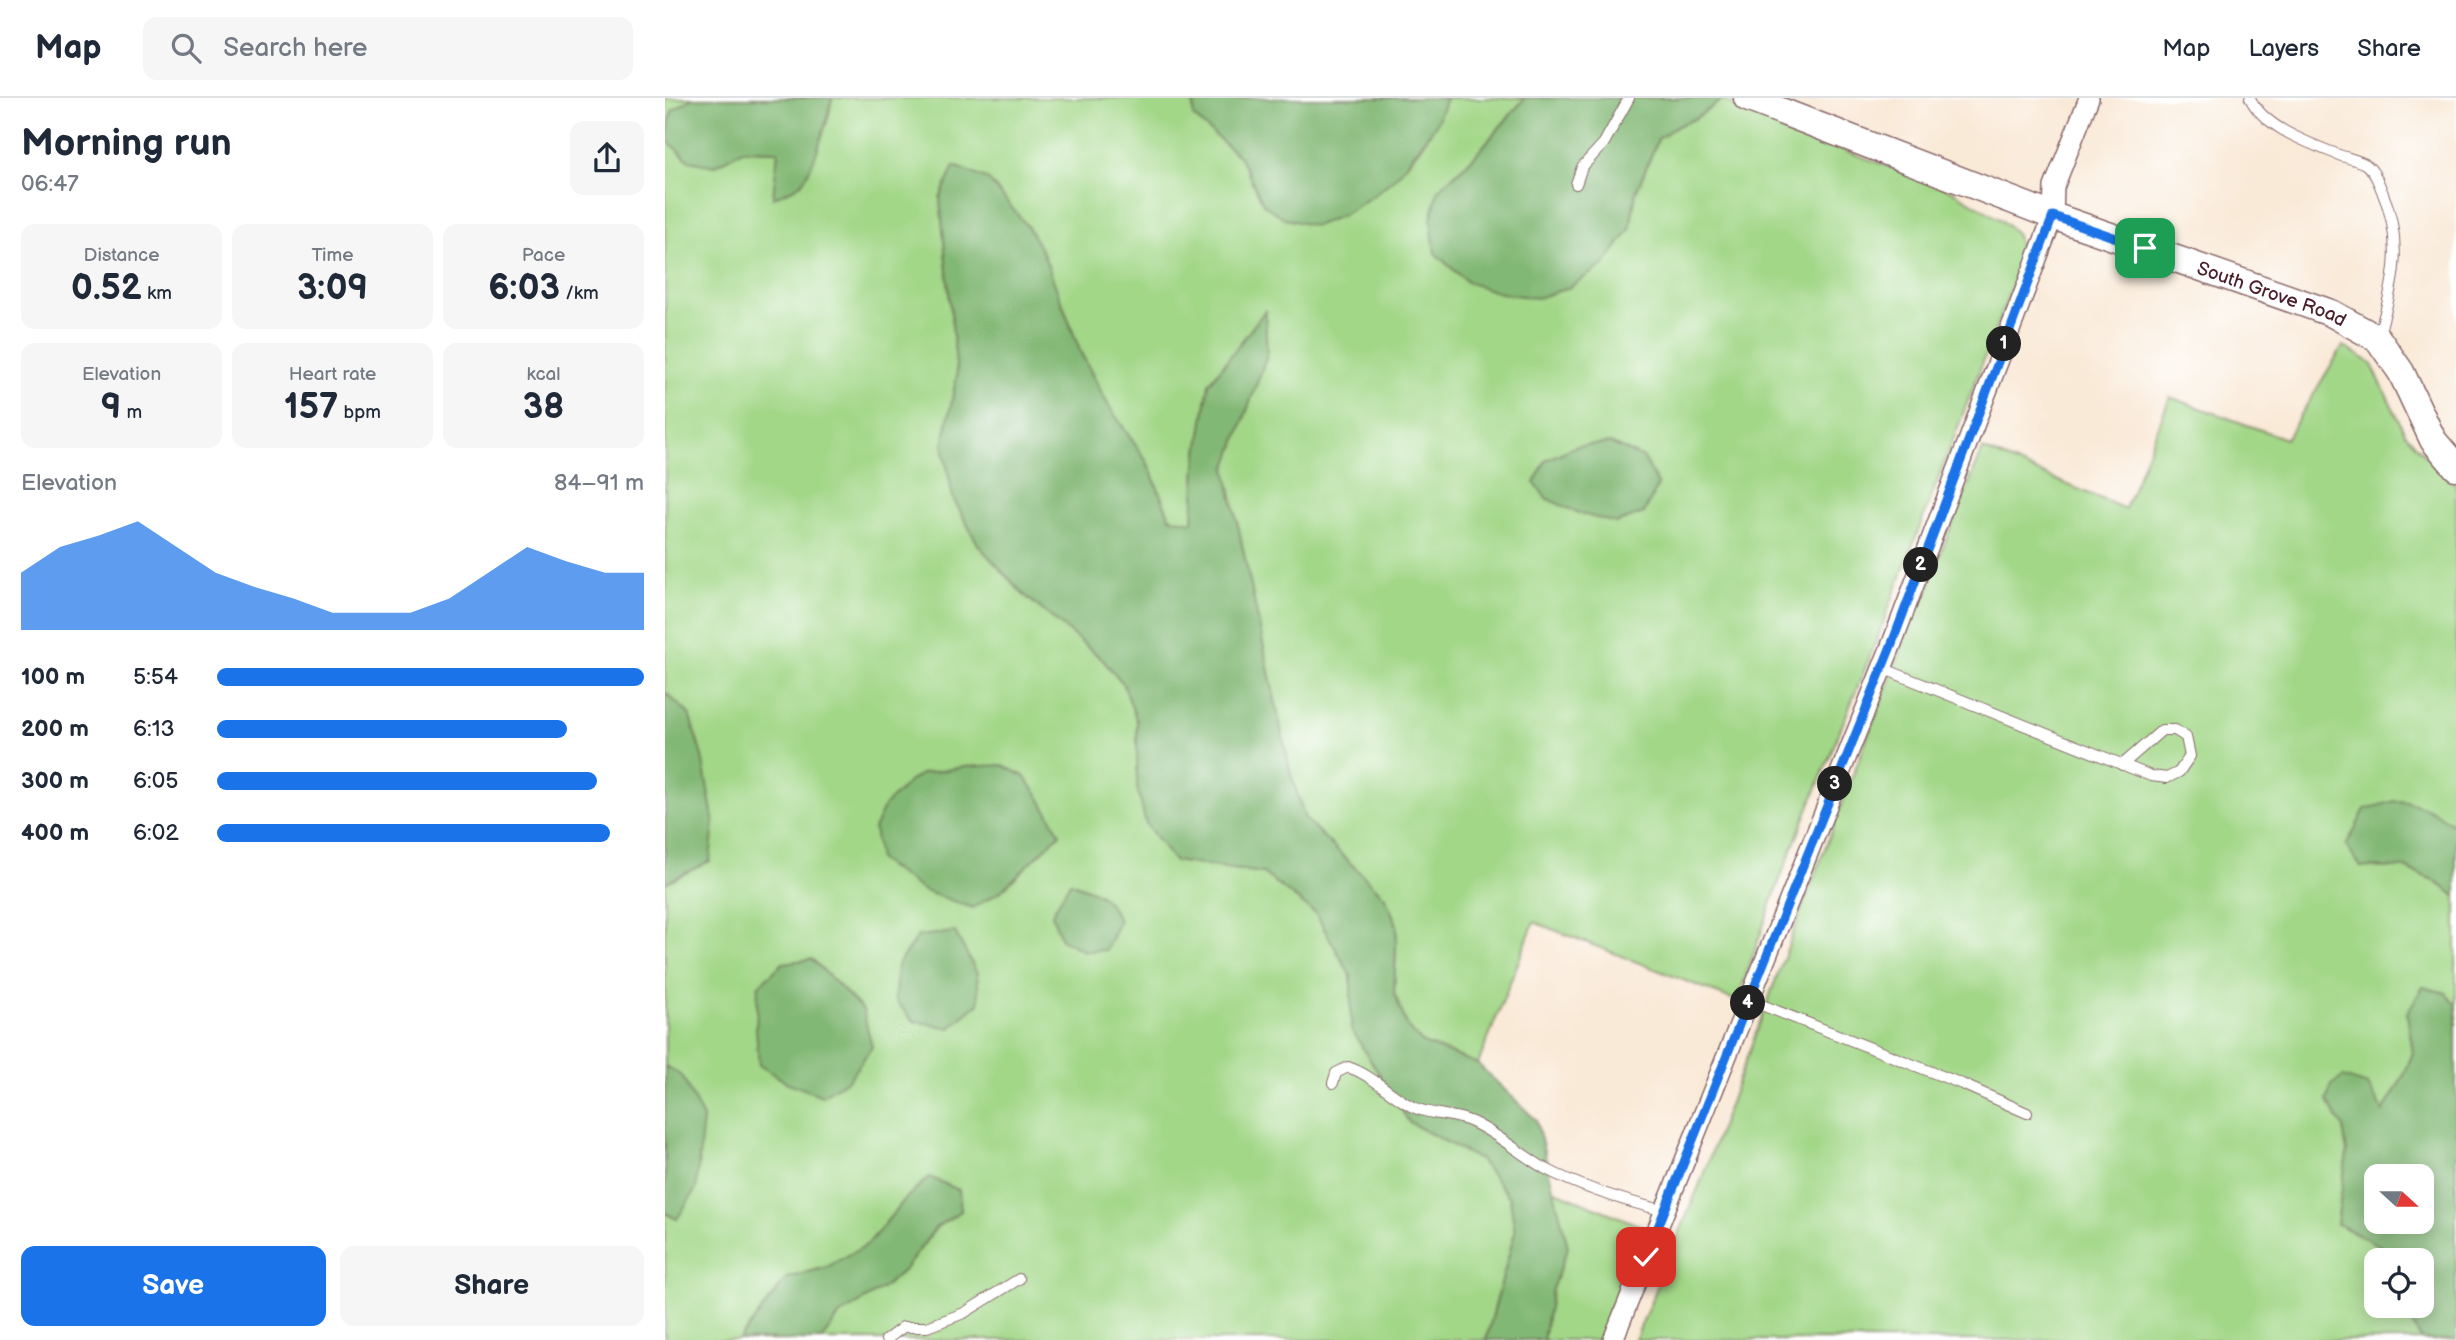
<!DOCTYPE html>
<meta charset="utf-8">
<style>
:root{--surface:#fff;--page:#f6f6f7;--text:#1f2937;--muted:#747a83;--line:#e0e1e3;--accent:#1a73e8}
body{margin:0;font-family:"Balsamiq Sans",sans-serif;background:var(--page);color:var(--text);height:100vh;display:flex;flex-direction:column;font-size:26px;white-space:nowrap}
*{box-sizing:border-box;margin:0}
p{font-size:23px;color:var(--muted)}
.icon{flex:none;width:38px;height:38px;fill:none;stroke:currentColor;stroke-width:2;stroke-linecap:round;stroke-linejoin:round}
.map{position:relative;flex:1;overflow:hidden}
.side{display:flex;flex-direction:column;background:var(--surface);width:665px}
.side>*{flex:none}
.needle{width:46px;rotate:111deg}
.tools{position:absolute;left:1699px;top:1066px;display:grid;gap:14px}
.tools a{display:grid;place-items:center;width:70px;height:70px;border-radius:14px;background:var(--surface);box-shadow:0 4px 18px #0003;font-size:35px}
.pin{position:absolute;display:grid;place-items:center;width:60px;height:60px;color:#fff;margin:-30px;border-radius:14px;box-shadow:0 4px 10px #0006}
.km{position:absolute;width:35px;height:35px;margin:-18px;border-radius:50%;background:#222;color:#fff;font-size:19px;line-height:35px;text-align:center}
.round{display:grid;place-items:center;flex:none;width:74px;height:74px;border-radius:14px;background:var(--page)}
.headline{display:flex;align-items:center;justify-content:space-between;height:119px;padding:0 21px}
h1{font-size:38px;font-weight:700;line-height:52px}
.metrics{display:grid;grid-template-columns:repeat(3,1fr);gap:10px;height:119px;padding:7px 21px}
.metrics div{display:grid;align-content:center;border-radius:14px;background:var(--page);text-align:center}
.metrics b{font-size:35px;font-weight:700}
.metrics small{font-size:19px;font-weight:400}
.metrics p{font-size:19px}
.chart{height:196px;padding:14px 21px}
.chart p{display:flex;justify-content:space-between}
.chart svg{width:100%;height:126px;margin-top:7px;fill:var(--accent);opacity:.7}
.cta{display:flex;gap:14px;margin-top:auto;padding:14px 21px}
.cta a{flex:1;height:80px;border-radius:14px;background:var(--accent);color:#fff;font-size:28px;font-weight:700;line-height:80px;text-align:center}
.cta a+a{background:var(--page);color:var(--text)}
ul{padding:0 21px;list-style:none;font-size:23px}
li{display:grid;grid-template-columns:112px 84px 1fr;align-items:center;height:52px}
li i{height:18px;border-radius:9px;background:var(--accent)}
header{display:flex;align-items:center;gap:42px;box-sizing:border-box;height:98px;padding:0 35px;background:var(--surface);border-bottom:2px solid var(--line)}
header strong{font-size:33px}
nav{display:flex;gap:38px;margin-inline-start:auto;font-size:24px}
.search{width:490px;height:63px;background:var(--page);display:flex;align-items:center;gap:18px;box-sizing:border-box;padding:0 24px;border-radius:14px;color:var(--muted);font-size:26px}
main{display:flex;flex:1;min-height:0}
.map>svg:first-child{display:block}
.green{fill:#a3d788;stroke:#767b5a;stroke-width:2;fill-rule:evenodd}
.forest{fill:#82b874;stroke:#666c50;stroke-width:2;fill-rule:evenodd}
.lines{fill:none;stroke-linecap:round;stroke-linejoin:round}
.lane-casing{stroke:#876667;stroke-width:12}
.street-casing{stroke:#876667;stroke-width:22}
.secondary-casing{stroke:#876667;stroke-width:29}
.lane{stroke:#fff;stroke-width:10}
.street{stroke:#fff;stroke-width:19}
.secondary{stroke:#fff;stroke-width:26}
.route-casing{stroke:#fff;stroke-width:14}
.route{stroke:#1a73e8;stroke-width:9}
.labels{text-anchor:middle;stroke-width:6;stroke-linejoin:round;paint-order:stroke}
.street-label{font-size:19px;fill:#4a1f2b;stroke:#fff}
</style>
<header>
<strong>Map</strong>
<div class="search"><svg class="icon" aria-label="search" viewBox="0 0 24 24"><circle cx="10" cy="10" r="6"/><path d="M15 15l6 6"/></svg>Search here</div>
<nav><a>Map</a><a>Layers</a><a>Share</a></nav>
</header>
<main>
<section class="side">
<div class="headline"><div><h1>Morning run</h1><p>06:47</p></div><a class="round"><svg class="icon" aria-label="share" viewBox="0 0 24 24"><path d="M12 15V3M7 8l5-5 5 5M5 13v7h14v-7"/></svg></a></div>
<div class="metrics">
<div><p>Distance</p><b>0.52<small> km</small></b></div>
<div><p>Time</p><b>3:09</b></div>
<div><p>Pace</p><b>6:03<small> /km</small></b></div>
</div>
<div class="metrics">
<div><p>Elevation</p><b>9<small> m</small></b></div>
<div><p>Heart rate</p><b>157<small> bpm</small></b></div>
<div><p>kcal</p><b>38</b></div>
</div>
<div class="chart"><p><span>Elevation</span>84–91 m</p>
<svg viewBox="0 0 160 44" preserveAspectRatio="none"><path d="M0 44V24L10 15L20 11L30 6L40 15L50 24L60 29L70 33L80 38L90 38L100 38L110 33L120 24L130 15L140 20L150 24L160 24V44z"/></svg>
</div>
<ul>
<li><b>100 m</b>5:54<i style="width:100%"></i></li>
<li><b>200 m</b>6:13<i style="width:82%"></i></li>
<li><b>300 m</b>6:05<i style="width:89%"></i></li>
<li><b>400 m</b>6:02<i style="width:92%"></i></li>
</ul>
<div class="cta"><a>Save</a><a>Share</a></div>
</section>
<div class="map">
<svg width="1791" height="1242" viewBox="0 0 1791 1242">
<rect width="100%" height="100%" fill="#fff"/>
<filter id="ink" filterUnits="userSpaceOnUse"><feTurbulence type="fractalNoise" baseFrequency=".0143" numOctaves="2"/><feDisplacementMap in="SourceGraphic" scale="14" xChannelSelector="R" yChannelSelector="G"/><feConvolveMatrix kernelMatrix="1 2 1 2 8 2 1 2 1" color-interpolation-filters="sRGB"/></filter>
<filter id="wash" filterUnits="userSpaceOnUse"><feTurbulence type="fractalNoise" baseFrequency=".00686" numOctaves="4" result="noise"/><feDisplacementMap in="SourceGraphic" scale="28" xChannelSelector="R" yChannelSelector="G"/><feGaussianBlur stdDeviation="1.57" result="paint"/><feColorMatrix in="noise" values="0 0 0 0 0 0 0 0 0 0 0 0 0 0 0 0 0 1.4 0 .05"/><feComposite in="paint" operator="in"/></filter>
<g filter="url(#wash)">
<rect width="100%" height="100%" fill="#f9e9d7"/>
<g class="green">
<path d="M0,0H28L7,13L49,68L78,52L113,53L108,99L147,64L163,21L167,0H529L528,18L575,59L599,107L650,128C709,105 760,62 781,0H860L809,59L773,92L965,131L971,94L993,41L1010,29L1029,21L1057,2L1176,51L1284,91L1336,122L1351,135L1355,149L1356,164L1210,546L1116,778L1072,903L869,824L813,966L758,945L743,930L729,895L732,827L720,799L640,721L625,673L561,371L602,257L599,214L544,286L531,367L528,425L505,420L482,364L443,307L415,253L396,201L275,100L292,277L278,347L288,400L314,448L358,496L437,561L458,585L472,623V690L509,763L598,775L651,816L686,878V931L744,1024L815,1062L845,1100L850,1134L821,1242H156L175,1217L218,1190L240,1171L272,1129L296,1113L241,1100L203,1146L162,1169L122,1180L74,1242H0V1115L12,1121L17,978L0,968V785L44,763L24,616L0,594ZM979,360L993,387L979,415ZM358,678L375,700L395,736L336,793Z"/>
<path d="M1678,248L1706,265L1740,335L1767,365L1791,387V729C1772,714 1754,704 1730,703L1696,769L1740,770L1768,782L1791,798V907L1781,895L1758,890L1742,915L1748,954L1739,977L1718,1014L1662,1003L1679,1029L1682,1055L1672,1126L1716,1148L1725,1162H1712V1208H1743L1748,1227L1756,1242H970L1034,1088L1144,792L1233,559L1318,351L1460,411L1505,299L1621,341Z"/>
<path d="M888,1092L986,1132L942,1242H878L887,1191L903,1149Z"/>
</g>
<g class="forest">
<path d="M28,0H167C163,18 148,78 133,88C126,93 116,96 108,100L113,53L78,52L49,68L24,63L1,41L7,13Z"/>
<path d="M529,0H781L772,25L733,77L712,95L678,117L650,128L621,121L599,107L575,59L528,18Z"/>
<path d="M860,0H1050L1057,2L1029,21L1010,29L993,41L971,94L965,131L940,166L903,190L872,200L835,195L802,184L770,155L766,122L773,92L809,59Z"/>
<path d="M289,68L324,82L363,129L378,155L415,253L443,307L482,364L505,420L528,424L531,367L544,286L600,213L602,257L561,371L625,673L640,721L720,799L732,827L729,895L743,930L758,945L813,966L871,1022L903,1149L887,1191L878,1242H821L850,1134L845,1100L815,1062L744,1024L686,931V878L651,816L598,775L509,763L481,726L472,690V623L458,585L437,561L358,496L314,448L288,400L278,347L292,277L275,100Z"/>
<path d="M945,345L979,360L993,387L979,415L951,425L916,416L882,401L869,385L881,362L911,348Z"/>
<path d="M0,594L24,616L37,658L49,725L45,763L0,785Z"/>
<path d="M337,667L359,678L375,700L395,736L336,793L308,810L259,793L214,762L209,731L220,707L245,683L256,676L298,669Z"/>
<path d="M1730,703C1754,704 1772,714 1791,729V798L1768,782L1740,770L1696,769L1681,748L1700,711Z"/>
<path d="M405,784C432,794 442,796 454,823L441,852L419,853L396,841L387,816Z"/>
<path d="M290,834L312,875L314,905L285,930L248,923L230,902L232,867L253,838Z"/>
<path d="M147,861L198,912L207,949L184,981L157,998L121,984L94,967L91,931L93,888L118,865Z"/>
<path d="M1758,889L1781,895L1791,907V1242H1756L1748,1227L1743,1208H1757V1162H1725L1716,1148L1672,1126L1682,1055L1678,1029L1662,1003L1666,987L1678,979L1703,987L1718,1014L1739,977L1748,955L1742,915ZM1712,1078H1757V1124H1712Z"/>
<path d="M0,968L17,978L38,1020L31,1091L12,1121L0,1115Z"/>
<path d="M264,1079L294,1092L296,1113L271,1129L240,1171L218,1190L175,1217L156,1242H74L122,1180L162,1169L203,1146L241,1100Z"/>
</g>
</g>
<g filter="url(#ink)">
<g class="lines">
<g class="lane-casing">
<g id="lane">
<path d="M1585,0C1599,30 1646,46 1674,57C1682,60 1693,62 1700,66C1709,72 1713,83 1717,93C1740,147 1728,186 1713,240"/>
<path d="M911,86L917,69L939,45L964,0"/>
<path d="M1217,570L1486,678L1502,680L1514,674L1525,658L1521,639L1510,632H1497L1457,667"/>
<path d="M1084,902L1297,986L1362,1015"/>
<path d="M668,985L671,975L683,969C707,977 724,996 746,1008C764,1018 788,1015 807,1024C833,1036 855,1056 879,1070C916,1090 960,1103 1000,1113"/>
<path d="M221,1242L238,1229H262L299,1215L354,1181"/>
</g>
</g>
<g class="street-casing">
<path id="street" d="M948,1242L1226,548L1388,118L1389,89L1424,0"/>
</g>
<g class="secondary-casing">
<g id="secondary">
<path id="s1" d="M1082,0L1388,118L1666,215L1713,241L1736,274L1768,342L1791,369"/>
</g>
</g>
<use href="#lane" class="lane"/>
<use href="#street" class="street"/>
<use href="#secondary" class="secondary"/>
</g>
</g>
<g class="lines" filter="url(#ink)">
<g class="route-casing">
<path id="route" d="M981,1159L1226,548L1388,118L1480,150"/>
</g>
<use href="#route" class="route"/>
</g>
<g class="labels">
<g class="street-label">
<text dy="7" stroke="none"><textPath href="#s1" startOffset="560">South Grove Road</textPath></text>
</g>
</g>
</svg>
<div class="tools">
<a><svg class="needle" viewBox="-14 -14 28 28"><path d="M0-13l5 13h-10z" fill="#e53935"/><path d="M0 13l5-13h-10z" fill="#747a83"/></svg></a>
<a><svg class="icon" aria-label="locate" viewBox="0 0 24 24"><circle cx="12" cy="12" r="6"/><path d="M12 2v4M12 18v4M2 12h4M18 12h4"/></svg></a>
</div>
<div class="pin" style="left:1480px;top:150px;background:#1e9e55"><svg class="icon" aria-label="arrive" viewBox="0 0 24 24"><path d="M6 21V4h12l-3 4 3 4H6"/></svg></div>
<div class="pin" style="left:981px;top:1159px;background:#d93025"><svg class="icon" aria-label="check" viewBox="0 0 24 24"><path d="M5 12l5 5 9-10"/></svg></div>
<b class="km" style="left:1339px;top:246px">1</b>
<b class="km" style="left:1256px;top:467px">2</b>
<b class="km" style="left:1170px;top:686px">3</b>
<b class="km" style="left:1083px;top:905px">4</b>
</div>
</main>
